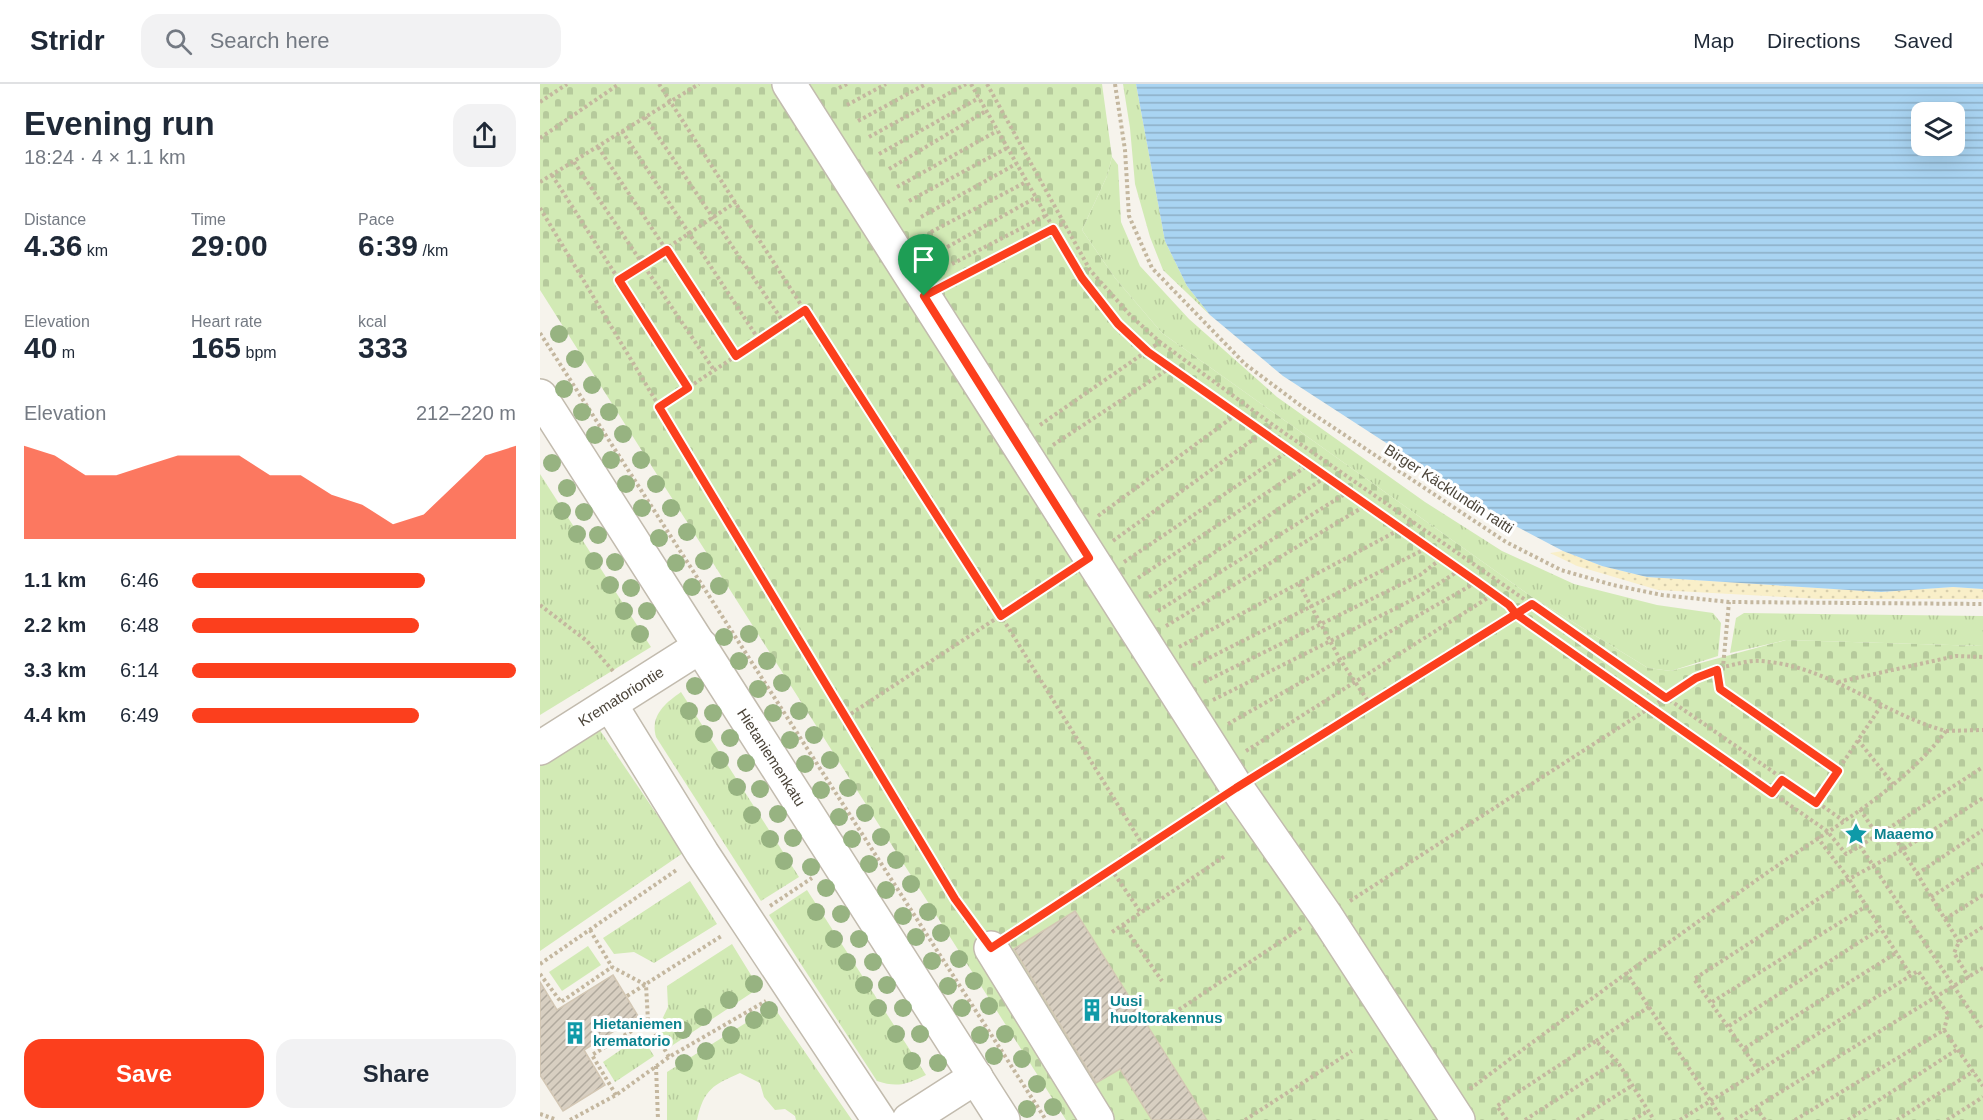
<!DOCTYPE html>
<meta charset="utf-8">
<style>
:root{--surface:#fff;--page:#f2f2f3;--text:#1f2937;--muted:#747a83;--line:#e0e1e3;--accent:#fc3f1d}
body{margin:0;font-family:Arial,sans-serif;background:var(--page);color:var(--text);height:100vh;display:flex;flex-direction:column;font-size:22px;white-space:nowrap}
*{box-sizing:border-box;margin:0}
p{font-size:20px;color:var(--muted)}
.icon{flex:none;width:33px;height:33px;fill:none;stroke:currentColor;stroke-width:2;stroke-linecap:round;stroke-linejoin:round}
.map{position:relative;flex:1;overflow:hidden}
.panel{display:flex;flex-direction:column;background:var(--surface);width:540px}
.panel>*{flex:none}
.fabs{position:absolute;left:1371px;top:18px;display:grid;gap:12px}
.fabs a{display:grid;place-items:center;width:54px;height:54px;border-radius:12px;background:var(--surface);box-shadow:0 6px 24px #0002;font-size:30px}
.pin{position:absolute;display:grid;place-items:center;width:51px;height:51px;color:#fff;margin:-62px -26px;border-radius:50% 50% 50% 0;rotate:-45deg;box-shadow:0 0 6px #0007}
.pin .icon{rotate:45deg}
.round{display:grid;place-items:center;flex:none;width:63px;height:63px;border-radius:18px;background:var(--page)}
.summary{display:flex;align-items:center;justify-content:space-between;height:102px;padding:0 24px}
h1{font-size:33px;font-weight:600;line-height:45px}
.metrics{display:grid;grid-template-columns:repeat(3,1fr);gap:9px;height:102px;padding:6px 24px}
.metrics div{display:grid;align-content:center}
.metrics b{font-size:30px;font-weight:600}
.metrics small{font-size:16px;font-weight:400}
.metrics p{font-size:16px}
.chart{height:168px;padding:12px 24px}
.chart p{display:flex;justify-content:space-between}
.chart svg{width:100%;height:108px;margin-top:6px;fill:var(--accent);opacity:.7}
.button{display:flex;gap:12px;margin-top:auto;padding:12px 24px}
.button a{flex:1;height:69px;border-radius:18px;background:var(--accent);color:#fff;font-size:24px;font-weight:600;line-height:69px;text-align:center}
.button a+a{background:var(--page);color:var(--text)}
ul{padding:0 24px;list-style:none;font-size:20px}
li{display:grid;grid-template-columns:96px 72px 1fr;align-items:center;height:45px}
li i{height:15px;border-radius:8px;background:var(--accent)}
header{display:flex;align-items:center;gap:36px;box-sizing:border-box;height:84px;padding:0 30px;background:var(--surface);border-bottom:2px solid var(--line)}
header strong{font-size:28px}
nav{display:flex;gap:33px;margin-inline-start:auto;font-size:21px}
.search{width:420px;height:54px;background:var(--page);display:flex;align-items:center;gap:15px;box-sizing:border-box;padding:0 21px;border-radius:18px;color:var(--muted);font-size:22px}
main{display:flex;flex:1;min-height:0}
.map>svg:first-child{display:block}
.grass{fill:url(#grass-tufts)}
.sand{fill:url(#sand-dots)}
.cemetery{fill:url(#cemetery-stones)}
.water{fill:url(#water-rules);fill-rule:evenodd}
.building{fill:url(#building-hatch);stroke:#d3c7b4;stroke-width:1.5}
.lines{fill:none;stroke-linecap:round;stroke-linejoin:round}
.minor-casing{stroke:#c2bbae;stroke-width:36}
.path{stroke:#c4b79f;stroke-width:4;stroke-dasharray:3 3;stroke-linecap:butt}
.minor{stroke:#fff;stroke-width:33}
.tree{fill:#97b381}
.route-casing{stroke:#fff;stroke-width:12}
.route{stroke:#fc3f1d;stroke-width:8}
.labels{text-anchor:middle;stroke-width:6;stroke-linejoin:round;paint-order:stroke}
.street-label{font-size:15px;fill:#4b4439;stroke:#fff}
.culture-label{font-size:15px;font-weight:bold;fill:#0d838f;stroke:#fff;text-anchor:start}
</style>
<header>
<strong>Stridr</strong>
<div class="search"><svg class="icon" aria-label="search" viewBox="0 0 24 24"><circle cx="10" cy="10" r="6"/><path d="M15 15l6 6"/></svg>Search here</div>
<nav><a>Map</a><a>Directions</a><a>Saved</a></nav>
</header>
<main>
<section class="panel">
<div class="summary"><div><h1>Evening run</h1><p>18:24 · 4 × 1.1 km</p></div><a class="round"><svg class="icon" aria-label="share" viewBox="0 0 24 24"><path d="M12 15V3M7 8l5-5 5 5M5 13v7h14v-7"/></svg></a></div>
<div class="metrics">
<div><p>Distance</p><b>4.36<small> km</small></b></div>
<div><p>Time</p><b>29:00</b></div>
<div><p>Pace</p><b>6:39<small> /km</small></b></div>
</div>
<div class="metrics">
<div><p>Elevation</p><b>40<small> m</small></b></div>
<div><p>Heart rate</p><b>165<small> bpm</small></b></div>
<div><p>kcal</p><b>333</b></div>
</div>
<div class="chart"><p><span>Elevation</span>212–220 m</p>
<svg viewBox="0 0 160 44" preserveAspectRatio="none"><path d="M0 44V6L10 10L20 18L30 18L40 14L50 10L60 10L70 10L80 18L90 18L100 26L110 30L120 38L130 34L140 22L150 10L160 6V44z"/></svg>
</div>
<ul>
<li><b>1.1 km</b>6:46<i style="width:72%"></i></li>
<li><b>2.2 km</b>6:48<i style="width:70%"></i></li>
<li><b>3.3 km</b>6:14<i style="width:100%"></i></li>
<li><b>4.4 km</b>6:49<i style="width:70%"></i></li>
</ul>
<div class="button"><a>Save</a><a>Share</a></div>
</section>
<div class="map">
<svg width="1443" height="1036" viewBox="0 0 1443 1036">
<defs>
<pattern id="grass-tufts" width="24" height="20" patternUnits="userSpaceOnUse" patternTransform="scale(1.5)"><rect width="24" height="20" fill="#d2eab5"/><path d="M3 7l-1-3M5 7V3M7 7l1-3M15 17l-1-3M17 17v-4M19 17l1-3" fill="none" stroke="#b6ca9c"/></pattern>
<pattern id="sand-dots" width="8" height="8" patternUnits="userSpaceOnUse" patternTransform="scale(1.5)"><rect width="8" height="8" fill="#f9efc9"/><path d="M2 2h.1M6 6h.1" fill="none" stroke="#d7cead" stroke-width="1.8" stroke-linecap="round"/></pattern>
<pattern id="cemetery-stones" width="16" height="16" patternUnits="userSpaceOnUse" patternTransform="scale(1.5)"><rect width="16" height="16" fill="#d2eab5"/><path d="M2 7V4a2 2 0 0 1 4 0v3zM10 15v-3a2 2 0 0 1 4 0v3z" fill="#b6ca9c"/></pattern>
<pattern id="water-rules" width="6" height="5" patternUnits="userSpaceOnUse" patternTransform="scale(1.5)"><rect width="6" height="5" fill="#a9d4f2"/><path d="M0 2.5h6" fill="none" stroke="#8caec5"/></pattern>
<pattern id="building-hatch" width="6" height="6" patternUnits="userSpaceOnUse" patternTransform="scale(1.5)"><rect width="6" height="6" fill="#d8cfc1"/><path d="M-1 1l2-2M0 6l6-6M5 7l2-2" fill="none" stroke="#b1aa9e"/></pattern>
</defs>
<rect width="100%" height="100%" fill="#f6f3ec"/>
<g class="grass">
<path d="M583,0H596L625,157L647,202L670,231L623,186L610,153L595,100L590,44Z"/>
<path d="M572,73L578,81L581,138L600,182L649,235L737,313L885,418L962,467L1034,500L1117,521L1173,529L1181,539L1178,572L1131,587L1108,584L992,513L622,249L575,194L542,146L567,92Z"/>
<path d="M0,390L111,563L0,631Z"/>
<path d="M1204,529L1443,532V562L1246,556L1190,569L1196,534Z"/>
<path d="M141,608L259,793L221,817L116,653C110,632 124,620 141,608Z"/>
<path d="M55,639L143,769L0,867V674Z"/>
<path d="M150,797L177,840L114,879L94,868L74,870L63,854Z"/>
<path d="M267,806L386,991C368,1000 357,1004 337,997L229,831Z"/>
<path d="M192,860L219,904L130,963L118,944L128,923L127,902Z"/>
<path d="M48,862L61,881L22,907L9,888Z"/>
<path d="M233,922L312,1036H256L255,1032L245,1025L235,1026L224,1013L220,999L200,989C173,1001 164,1005 157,1036H127V988Z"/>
<path d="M101,952L114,972L75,998L63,978Z"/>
</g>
<path class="sand" d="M1023,467L1062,482L1107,493L1341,508L1413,503L1443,505V515H1280L1118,506L1037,482L1010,469Z"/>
<path class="cemetery" d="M0,0H562L572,73L567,92L542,146L575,194L622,249L992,513L1108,584L1131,587L1246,556L1443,562V1036H526L0,206Z"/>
<path class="water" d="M596,0H1443V505L1413,503L1341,508L1107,493L1062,482L1023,467L968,438L743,292L670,231L647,202L625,157ZM1382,28H1414V62H1382Z"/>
<g class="building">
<path d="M535,827L667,1036H612L580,985L556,999L474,865Z"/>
<path d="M73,891L98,932L44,966L65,1001L23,1027L0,991V898L17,926Z"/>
</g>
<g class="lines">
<g class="minor-casing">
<g id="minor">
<path d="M249,0L697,704L786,832L918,1036"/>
<path id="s1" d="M0,312L463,1036"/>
<path d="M70,620L162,769L339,1036"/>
<path id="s2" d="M0,664L161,562"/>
<path d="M451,864L557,1036"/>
<path d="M369,1036L436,993"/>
</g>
</g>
<g class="path">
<path d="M119,0L461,532L604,763"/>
<path d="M431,0L542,194L578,240L608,268L937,498L969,521L976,530L1287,747L1306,770L1320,762L1443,946"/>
<path d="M447,0L550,186L591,232L620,258L733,341L1304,737"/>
<path d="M575,0L585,66L589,132L612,184L705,280L764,324L966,458L1021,486L1073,501L1122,511L1189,518L1443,520"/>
<path d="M299,4L307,0"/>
<path d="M0,18L27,0"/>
<path d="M307,21L346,0"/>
<path d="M105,33L244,239"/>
<path d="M318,37L386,0"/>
<path d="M82,47L219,256"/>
<path d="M329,53L426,0"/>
<path d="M0,54L79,0"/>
<path d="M58,63L196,271"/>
<path d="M339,70L439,14"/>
<path d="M34,78L174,286"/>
<path d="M349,85L446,27"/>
<path d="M12,91L148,304"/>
<path d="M0,98L159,0"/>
<path d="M357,103L457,47"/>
<path d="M369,117L467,64"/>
<path d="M0,124L415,815L435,842"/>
<path d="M381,133L476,80"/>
<path d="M391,148L486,98"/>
<path d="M402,166L495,114"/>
<path d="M412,180L505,132"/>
<path d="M79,196L196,118"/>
<path d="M408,200L524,139"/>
<path d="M0,249L506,1036"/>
<path d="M119,323L265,226"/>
<path d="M500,341L620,258"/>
<path d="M513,361L630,284"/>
<path d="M558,432L697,330"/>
<path d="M573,457L733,341"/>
<path d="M584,478L750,366"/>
<path d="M598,494L770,380"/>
<path d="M759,500L801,577L830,620"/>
<path d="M609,513L787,392"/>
<path d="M0,521L47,557L73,587"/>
<path d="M618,527L808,408"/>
<path d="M626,542L828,420"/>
<path d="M639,563L874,438"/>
<path d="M653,582L887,464"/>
<path d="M1177,586L1180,605L1298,687"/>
<path d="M664,598L880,491L902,474"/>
<path d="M1298,598L1416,572L1443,573"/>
<path d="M673,616L878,513L920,486"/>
<path d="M306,633L527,488"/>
<path d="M688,640L937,498"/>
<path d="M1406,647L1443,646"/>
<path d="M1318,656L1353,700"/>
<path d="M706,667L954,510"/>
<path d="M721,689L992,521"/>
<path d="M1232,709L1242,696"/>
<path d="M1276,719L1341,622"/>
<path d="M1277,753L1309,795L1370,890"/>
<path d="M1320,762L1337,751L1320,725"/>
<path d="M571,785L601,829"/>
<path d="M1377,790L1443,746"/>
<path d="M1391,813L1443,780"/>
<path d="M810,817L1156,594L1183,583L1189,518"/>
<path d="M230,822L272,794"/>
<path d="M1405,835L1443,811"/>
<path d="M583,841L622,897"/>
<path d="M50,846L72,883L106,901L108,937L129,973"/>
<path d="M474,848L674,718"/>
<path d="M572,848L685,772"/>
<path d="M1419,858L1349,744L1443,683"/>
<path d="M0,880L138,785"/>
<path d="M1086,888L1183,1036"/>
<path d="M0,890L21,918L72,883"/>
<path d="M1429,894L1414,869L1419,858L1443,843"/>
<path d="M87,912L183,851"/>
<path d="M1172,918L1325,823"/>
<path d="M619,939L761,844"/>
<path d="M1189,942L1340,845"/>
<path d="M1056,957L1109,923"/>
<path d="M1205,964L1356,869"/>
<path d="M116,982L118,1036"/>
<path d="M1219,987L1154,895L1309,795L1362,766L1443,714"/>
<path d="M930,1005C1026,933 1123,862 1221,793C1284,748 1358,710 1406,647C1342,630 1288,581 1220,577C1208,576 1194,581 1183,583"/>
<path d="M76,1011L52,971L108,937"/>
<path d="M1216,1024L1225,1036"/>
<path d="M0,1030L17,1036"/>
<path d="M30,1036L76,1011L129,973L226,917"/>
<path d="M705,1036L812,967"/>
<path d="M967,1036L957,1022L1056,957L1077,977L1114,1036"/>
<path d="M985,1036L1077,977"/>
<path d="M1037,1036L1093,1001"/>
<path d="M1093,1036L1108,1027"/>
<path d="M1140,1036L1378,887L1408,930L1404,946"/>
<path d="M1195,1036L1443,884"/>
<path d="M1255,1036L1404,946L1443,1002"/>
<path d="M1308,1036L1418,965"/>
<path d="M1357,1036L1434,987"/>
<path d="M1407,1036L1443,1013"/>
</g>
<use href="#minor" class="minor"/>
</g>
<g class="tree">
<circle cx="19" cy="250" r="9"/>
<circle cx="35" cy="275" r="9"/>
<circle cx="52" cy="301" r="9"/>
<circle cx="24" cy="305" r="9"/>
<circle cx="42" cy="328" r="9"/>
<circle cx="69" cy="328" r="9"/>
<circle cx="83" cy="350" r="9"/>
<circle cx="55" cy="351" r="9"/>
<circle cx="71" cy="376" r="9"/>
<circle cx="101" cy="376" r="9"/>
<circle cx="12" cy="379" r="9"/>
<circle cx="86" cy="400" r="9"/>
<circle cx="116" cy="400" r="9"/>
<circle cx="27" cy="404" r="9"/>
<circle cx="102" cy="424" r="9"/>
<circle cx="131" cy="424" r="9"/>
<circle cx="22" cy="427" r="9"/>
<circle cx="44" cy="428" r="9"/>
<circle cx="147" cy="448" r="9"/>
<circle cx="37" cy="450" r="9"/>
<circle cx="58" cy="451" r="9"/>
<circle cx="119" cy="454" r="9"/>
<circle cx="54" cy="477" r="9"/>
<circle cx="164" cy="477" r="9"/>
<circle cx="75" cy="478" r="9"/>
<circle cx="136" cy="479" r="9"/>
<circle cx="70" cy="501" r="9"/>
<circle cx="179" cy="502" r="9"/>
<circle cx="152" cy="503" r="9"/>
<circle cx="91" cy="504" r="9"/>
<circle cx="84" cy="527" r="9"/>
<circle cx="107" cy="527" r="9"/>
<circle cx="100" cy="550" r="9"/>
<circle cx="209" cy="550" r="9"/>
<circle cx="184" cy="553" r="9"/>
<circle cx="199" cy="577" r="9"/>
<circle cx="227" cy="577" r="9"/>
<circle cx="242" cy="599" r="9"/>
<circle cx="155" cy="602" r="9"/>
<circle cx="218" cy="605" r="9"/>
<circle cx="149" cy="627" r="9"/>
<circle cx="259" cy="627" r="9"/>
<circle cx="173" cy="629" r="9"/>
<circle cx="233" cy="629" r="9"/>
<circle cx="164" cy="650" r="9"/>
<circle cx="274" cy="651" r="9"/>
<circle cx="190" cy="654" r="9"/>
<circle cx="250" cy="656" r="9"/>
<circle cx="180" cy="676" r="9"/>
<circle cx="290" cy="676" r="9"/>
<circle cx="206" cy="679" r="9"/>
<circle cx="265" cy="680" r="9"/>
<circle cx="197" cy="703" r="9"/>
<circle cx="308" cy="704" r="9"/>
<circle cx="220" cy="705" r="9"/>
<circle cx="281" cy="706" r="9"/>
<circle cx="325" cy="729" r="9"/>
<circle cx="238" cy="730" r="9"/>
<circle cx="212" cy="731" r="9"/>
<circle cx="299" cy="733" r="9"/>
<circle cx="341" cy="753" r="9"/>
<circle cx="253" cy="754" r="9"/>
<circle cx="230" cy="755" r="9"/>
<circle cx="312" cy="755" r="9"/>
<circle cx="356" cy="776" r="9"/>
<circle cx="244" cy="777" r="9"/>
<circle cx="329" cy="780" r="9"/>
<circle cx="271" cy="783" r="9"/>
<circle cx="371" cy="800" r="9"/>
<circle cx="286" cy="804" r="9"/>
<circle cx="346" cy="806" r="9"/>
<circle cx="276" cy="828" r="9"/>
<circle cx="388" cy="828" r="9"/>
<circle cx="301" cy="830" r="9"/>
<circle cx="363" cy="832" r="9"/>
<circle cx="401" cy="849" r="9"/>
<circle cx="376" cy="853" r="9"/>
<circle cx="294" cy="855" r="9"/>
<circle cx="319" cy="855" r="9"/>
<circle cx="419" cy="875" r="9"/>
<circle cx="392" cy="877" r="9"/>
<circle cx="307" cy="878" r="9"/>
<circle cx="333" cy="878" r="9"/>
<circle cx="434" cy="897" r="9"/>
<circle cx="214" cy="900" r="9"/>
<circle cx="324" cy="901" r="9"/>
<circle cx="347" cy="901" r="9"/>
<circle cx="408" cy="902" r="9"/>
<circle cx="189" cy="916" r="9"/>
<circle cx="449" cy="922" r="9"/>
<circle cx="338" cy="924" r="9"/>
<circle cx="363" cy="924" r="9"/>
<circle cx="422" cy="924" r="9"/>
<circle cx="229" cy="926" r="9"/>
<circle cx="163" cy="933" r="9"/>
<circle cx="214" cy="936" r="9"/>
<circle cx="143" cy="946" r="9"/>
<circle cx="356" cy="950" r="9"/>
<circle cx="380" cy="950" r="9"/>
<circle cx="465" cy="950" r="9"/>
<circle cx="191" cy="951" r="9"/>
<circle cx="440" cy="951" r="9"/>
<circle cx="166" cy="967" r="9"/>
<circle cx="454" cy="972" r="9"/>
<circle cx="482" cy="975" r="9"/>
<circle cx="372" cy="977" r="9"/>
<circle cx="144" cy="979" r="9"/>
<circle cx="398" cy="979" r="9"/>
<circle cx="497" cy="1000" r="9"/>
<circle cx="513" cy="1023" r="9"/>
<circle cx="487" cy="1025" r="9"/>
</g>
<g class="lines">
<g class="route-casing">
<path id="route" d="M384,212L549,474L461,532L265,226L196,272L127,166L79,196L148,304L119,323L415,815L451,864L696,704L976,530L992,520L1126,614L1156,594L1177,586L1180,605L1298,687L1276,719L1242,696L1232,709L976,530L969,521L937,498L608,268L578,240L542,194L513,145L384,212"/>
</g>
<use href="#route" class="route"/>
</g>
<defs>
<g id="sight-bare" transform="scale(1.8)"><path d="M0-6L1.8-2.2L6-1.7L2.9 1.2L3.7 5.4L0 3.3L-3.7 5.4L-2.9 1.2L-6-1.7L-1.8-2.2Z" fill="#0f9aa8" stroke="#fff" stroke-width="2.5" paint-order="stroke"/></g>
<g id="building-bare" transform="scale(1.8)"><path d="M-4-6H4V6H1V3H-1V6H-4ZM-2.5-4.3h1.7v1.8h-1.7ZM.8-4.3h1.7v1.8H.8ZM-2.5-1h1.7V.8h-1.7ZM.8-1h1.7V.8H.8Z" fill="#0f9aa8" stroke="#fff" stroke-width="2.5" paint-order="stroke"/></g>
</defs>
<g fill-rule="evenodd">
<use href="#sight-bare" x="1316" y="750"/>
<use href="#building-bare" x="552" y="926"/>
<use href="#building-bare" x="35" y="949"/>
</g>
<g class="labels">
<g class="street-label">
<text transform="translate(909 405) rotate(33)" y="5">Birger Käcklundin raitti</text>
<text dy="5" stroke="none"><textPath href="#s2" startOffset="96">Krematoriontie</textPath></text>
<text dy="5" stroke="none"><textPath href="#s1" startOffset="429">Hietaniemenkatu</textPath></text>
</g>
<g class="culture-label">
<text x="1334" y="755">Maaemo</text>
<text x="570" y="922">Uusi<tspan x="570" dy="17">huoltorakennus</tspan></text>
<text x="53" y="945">Hietaniemen<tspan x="53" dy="17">krematorio</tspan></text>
</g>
</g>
</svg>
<div class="fabs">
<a><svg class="icon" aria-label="layers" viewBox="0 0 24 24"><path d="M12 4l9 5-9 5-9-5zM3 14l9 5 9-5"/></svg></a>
</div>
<div class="pin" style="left:384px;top:212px;background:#1e9e55"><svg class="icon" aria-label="arrive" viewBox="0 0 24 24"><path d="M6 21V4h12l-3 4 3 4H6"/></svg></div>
</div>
</main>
